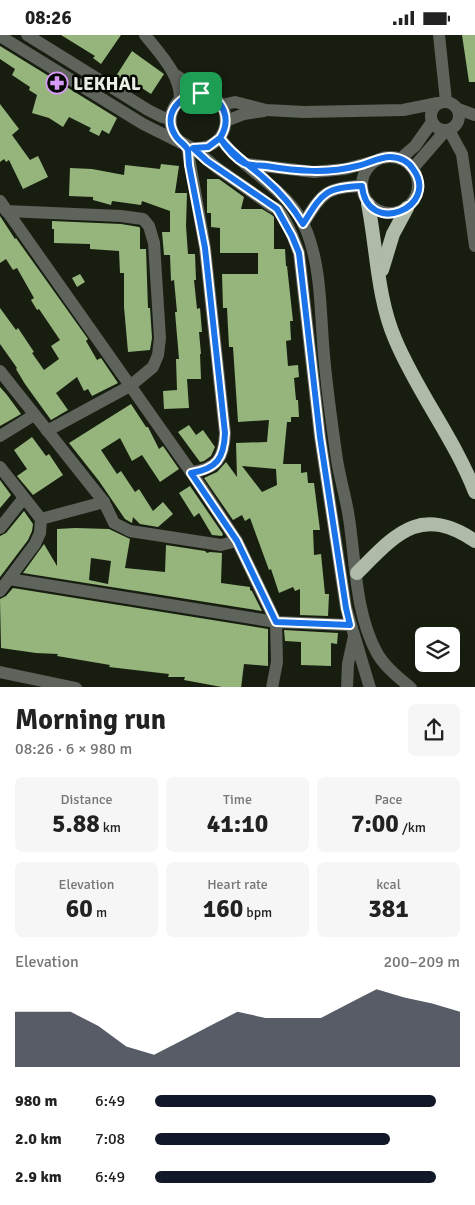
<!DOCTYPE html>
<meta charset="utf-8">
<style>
:root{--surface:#fff;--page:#f6f6f6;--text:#222;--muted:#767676;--accent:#111827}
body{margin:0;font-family:Signika,sans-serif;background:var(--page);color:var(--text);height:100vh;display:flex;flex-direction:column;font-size:19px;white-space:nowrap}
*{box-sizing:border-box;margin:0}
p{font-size:16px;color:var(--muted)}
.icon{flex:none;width:28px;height:28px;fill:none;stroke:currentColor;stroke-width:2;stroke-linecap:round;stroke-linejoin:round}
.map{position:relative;height:652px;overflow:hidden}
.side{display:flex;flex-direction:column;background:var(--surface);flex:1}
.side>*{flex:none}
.tools{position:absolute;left:415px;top:592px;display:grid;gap:10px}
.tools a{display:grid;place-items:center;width:45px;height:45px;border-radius:8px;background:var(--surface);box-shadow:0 5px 20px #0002;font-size:25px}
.pin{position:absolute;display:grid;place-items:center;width:42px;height:42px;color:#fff;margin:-21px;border-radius:10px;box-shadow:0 2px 8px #0006}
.round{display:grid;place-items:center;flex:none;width:52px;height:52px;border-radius:8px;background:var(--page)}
.summary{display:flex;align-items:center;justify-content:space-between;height:85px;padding:0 15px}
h1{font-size:28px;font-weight:700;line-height:38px}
.metrics{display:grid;grid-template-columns:repeat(3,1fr);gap:8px;height:85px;padding:5px 15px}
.metrics div{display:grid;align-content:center;border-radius:8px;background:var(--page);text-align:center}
.metrics b{font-size:25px;font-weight:700}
.metrics small{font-size:14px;font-weight:400}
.metrics p{font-size:14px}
.chart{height:140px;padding:10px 15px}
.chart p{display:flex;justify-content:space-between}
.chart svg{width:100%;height:90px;margin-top:5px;fill:var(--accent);opacity:.7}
ul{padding:0 15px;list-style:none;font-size:16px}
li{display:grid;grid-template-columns:80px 60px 1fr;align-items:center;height:38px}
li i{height:12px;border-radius:6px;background:var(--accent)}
.status{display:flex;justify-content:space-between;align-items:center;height:35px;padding:0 25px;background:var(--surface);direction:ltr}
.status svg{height:14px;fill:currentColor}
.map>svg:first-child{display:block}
.building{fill:#96b57d;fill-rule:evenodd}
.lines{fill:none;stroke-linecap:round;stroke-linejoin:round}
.minor{stroke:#5e635b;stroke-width:12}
.tertiary{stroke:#5e635b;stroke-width:12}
.trunk{stroke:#b0baa9;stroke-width:14}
.route-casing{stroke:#fff;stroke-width:10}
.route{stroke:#1a73e8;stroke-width:6}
.labels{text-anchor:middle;stroke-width:5;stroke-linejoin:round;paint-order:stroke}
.poi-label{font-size:19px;font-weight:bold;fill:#e9efe5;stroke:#050703;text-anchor:start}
</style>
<div class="status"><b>08:26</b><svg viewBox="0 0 49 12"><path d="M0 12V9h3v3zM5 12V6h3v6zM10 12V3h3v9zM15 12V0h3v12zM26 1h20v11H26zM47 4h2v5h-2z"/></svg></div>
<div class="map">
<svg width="475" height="653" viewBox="0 0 475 653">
<rect width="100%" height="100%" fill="#171e10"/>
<g class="building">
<path d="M61,0H121L101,29L93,23L95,21Z"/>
<path d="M462,0H475V47H469Z"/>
<path d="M0,11L117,83L109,99L102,95L99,101L89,96L91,93L69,82L63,92L49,83L32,78L37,60L29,55L30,52L12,40L15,34L0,24Z"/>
<path d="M132,16L164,39L151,59L131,46L129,49L116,41Z"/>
<path d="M0,69L19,94L12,100L30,125L38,121L48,142L23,154L9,125L6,127L4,124L0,127Z"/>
<path d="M161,129L179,131L175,158H187L186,191L188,219H195L196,245H194L197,274L200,273L202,297H199L201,319H200L201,344H187L189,373L164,374L163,356L177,355L176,324H179L175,277H177L174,245L171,246L170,220H164L162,197H170V176L142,166L141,170L112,166L111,170L93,165V162L69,161L70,133L92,134L124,140L125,130L160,134Z"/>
<path d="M207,144H219L244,162L241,174H262L272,180L274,182V214H285L286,231H287L293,286H290L291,305L286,306L288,331L298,330L299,342L294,343L296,365H298L299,382H291V387H287L283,429H301V438L307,437L308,448H314L320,495H313L314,520L321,519L325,559H329L328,581L300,580V554L295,556L293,552L279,558L271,534L269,535L250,483L245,486L242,480L233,485L204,443L217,437L226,427L237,442L236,408L267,407L269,385L238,387L233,312H229L227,273H223L222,239H258V218H220V193L211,192V178H207ZM242,431L276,434L277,450L262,457Z"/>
<path d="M0,181L15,204L16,203L88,304L86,306L97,325L101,323L118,348L92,361L88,354L84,356L77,342L56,358L68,375L51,385L25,349L16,334L17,333L0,309V273L16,295L18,293L34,317L32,318L44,335L59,324L51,311L60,305L39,274L37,275L31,265L34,263L17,233L13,235L6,224L0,228Z"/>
<path d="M52,186L121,189L139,192L140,193V214H146L148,273H150L152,303L150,315L128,317L124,272V238H120L119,216L90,214V209L54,208V194H52Z"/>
<path d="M80,239L85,247L77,252L72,243Z"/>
<path d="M0,352L7,360L21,379L0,391Z"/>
<path d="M131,369L146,392H148L159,414L163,411L179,434L160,447L142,420L132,426L120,403L101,415L117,439L121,436L135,457L139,454L153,476L163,467L173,479L158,492L140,489L133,482L132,488L125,484L99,446L69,408Z"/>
<path d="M189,390L196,400L203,395L215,412L211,421L204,426L200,427L178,397Z"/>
<path d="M32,402L46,421L49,419L63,440L33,460L17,441L27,434L14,415Z"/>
<path d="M0,445L11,460L0,473Z"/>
<path d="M190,451L223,499L222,501L212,500L199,478L194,482L179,458Z"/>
<path d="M24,476L33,489L32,496L28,505L0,542V501L6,498Z"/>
<path d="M75,493L109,494L130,504L125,533L165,537L166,510L205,516L207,518L210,517L222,518L221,548L250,552V555L252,556L262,576L23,538L44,509L57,531V494ZM91,523L111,526L108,549L89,545Z"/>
<path d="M13,553L268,594V631L244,629L241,653H227L184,645L185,642H168L169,639L109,632L110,630L57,621L58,619L36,618L1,613L0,564L6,561Z"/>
<path d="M284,595L338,598L337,609L331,608V631L301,630V607L285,606Z"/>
</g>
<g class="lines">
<g class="minor">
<path d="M145,0C160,19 181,40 180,65"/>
<path d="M439,0L446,66"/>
<path d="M174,39L194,52L201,58"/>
<path d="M449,95L462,119L475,211"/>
<path d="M187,111L205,213L225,398C224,423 217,434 191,437"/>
<path d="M0,166L191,437L237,506L276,587L277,627L272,653"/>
<path d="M6,176L121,181L143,184L149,191L154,208L160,303L158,320L153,332L130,351L47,396"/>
<path d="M0,336L104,467L114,488L130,496L221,510L237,506"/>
<path d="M0,401L34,380"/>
<path d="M0,432L41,484L40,498L35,509L0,556"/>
<path d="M41,484L104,467"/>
<path d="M0,493L23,464"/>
<path d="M9,544L276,587L350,590"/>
<path d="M0,637L76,653"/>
<path d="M347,653L348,629L354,601"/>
</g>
<g class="tertiary">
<path d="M27,0L148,75L162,82L170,84"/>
<path d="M0,1L143,89L181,108"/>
<circle cx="445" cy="81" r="14"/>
<path d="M221,70L235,67L266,75L304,77L403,75L438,68"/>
<path d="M458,74L475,80"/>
<path d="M226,86L244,79L264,76"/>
<path d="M220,103C245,138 291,154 307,197C322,236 320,279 324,320C327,355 332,390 337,425C340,443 345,460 348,477C356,523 354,576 377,618C385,632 398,642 411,653"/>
<path d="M193,113C234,116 237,60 199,58C190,58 181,62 176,69C169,79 169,92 175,101C180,109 187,109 194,114C203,120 211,129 220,135C236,146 252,157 267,168C270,171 274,172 277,174C285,181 295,207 299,218L320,402L346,573L370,653"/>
<circle cx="390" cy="150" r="28"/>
<path d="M400,124L415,111L432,87"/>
<path d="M247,129L314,137L345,134L375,126"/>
<path d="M413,133L446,95"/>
<path d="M303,189C322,159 325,152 362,151"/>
</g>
<g class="trunk">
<path d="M368,169C377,214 377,262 395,304C417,357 454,403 475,457"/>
<path d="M382,235L393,199L407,173"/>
<path d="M357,538C396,499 420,469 475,506"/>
</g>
</g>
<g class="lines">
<g class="route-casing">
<path id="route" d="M201,58C180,59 162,79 175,100C178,106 185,109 188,115L189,130L205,213L225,398C224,423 217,434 191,438L237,506L276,587L350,590L346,573L320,402L299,218L292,201L277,174L207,126L193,113L208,112L220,103C233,121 250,130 266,145C281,158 293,172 303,189C322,159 324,152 362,151C367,203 441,172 413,134C408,126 399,122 390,122C379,122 368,129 357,131C327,139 297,136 266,131C259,130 250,131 244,128C234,123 226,112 220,103C232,84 224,63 201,58"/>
</g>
<use href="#route" class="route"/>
</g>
<defs>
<g id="pharmacy-ring" transform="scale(1.125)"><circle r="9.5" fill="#050703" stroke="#d89af8" stroke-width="1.5"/><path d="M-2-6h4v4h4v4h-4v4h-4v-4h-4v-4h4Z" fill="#d89af8"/></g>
</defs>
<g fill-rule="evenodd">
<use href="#pharmacy-ring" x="57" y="48"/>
</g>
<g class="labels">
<g class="poi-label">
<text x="73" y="55">LEKHAL</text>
</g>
</g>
</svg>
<div class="tools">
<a><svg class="icon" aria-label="layers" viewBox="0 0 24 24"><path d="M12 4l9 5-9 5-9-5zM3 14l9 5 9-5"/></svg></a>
</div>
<div class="pin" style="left:201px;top:58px;background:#1e9e55"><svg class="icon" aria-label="arrive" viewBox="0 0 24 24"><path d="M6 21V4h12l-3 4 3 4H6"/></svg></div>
</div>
<section class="side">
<div class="summary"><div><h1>Morning run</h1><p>08:26 · 6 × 980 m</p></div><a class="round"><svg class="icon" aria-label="share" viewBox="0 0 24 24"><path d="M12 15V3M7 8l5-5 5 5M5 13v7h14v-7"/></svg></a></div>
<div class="metrics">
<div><p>Distance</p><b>5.88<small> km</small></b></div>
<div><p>Time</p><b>41:10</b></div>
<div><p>Pace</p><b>7:00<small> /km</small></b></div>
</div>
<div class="metrics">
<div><p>Elevation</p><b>60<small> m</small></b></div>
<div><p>Heart rate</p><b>160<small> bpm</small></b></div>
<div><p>kcal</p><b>381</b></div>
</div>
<div class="chart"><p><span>Elevation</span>200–209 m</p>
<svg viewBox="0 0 160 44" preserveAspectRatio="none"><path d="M0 44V17L10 17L20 17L30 24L40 34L50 38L60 31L70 24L80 17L90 20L100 20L110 20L120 13L130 6L140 10L150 13L160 17V44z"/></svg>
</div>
<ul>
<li><b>980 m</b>6:49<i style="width:92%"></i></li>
<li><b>2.0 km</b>7:08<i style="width:77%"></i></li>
<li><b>2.9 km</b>6:49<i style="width:92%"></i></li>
</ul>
</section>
